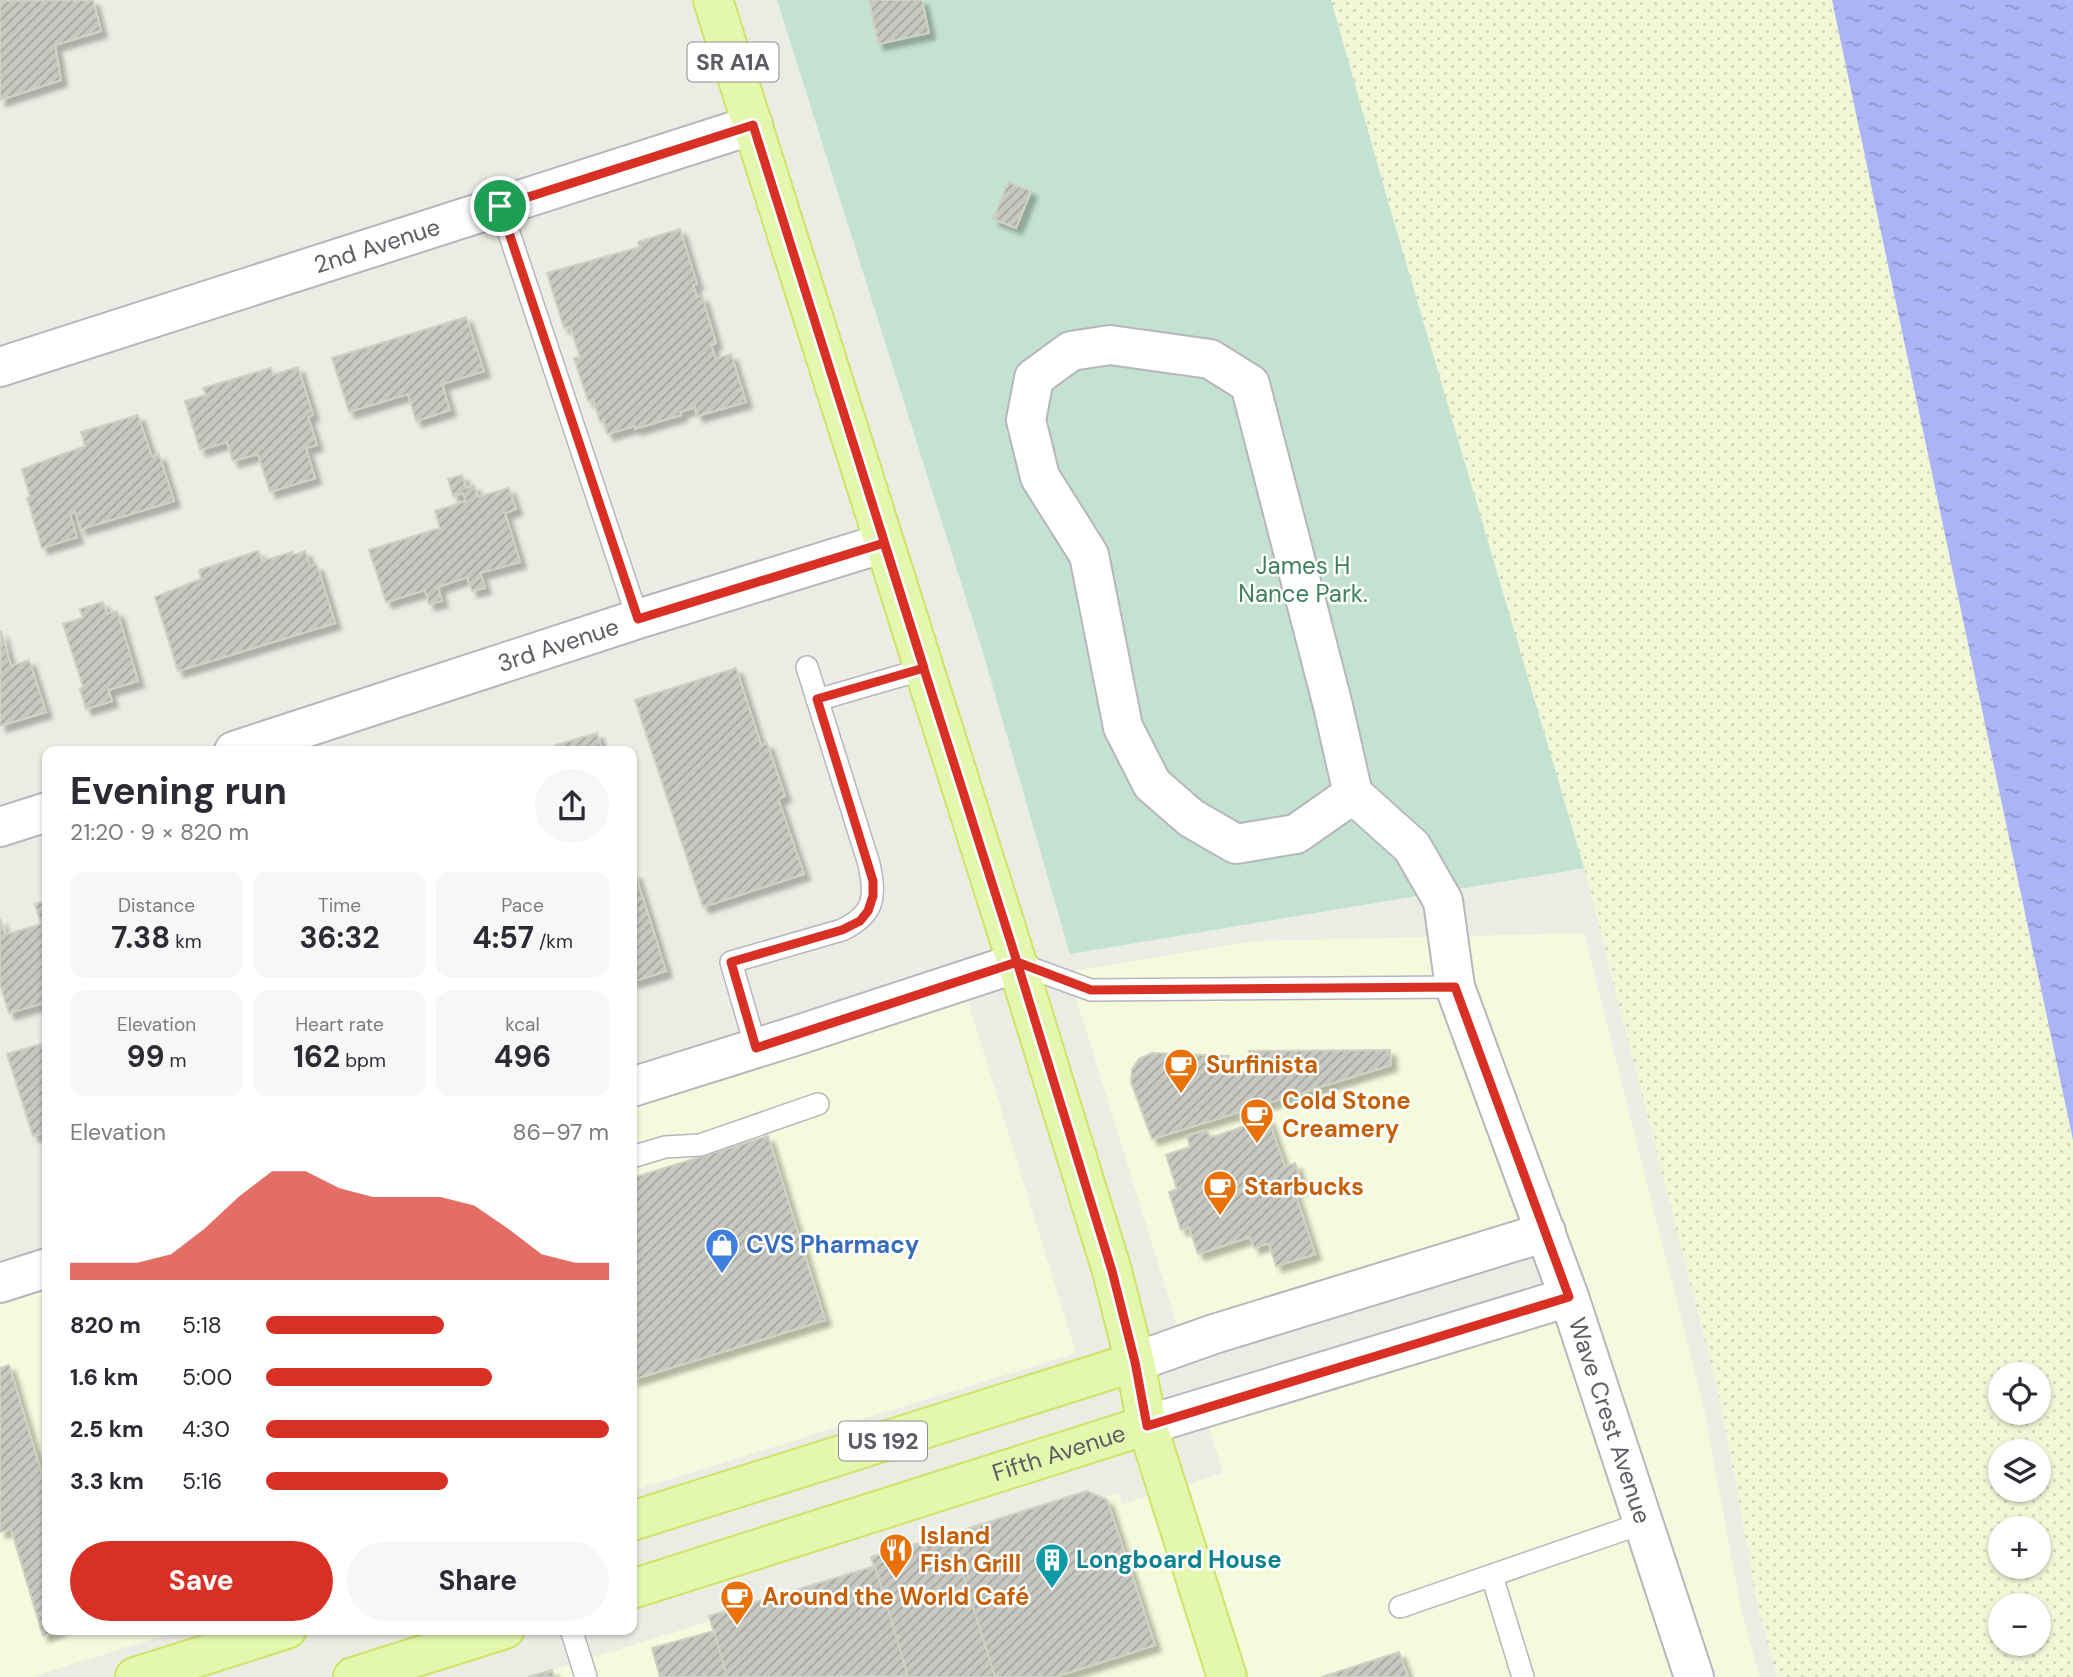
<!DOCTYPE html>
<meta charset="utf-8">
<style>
:root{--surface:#fff;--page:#f7f7f7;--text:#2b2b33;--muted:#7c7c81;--accent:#d93025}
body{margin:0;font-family:"DM Sans",sans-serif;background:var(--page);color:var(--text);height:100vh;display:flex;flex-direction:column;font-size:26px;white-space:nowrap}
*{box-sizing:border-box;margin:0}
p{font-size:23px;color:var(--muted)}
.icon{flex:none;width:38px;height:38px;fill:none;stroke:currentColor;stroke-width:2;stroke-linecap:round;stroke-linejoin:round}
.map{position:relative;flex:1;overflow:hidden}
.details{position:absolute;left:42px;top:746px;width:595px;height:889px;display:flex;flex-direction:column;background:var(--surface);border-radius:14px;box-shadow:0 2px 5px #0004}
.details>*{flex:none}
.buttons{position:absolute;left:1988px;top:1362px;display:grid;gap:14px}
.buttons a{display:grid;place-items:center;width:63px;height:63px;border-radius:50%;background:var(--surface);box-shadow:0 2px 5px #0004;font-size:35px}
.pin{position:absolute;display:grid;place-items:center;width:60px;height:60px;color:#fff;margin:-30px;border:4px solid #fff;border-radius:50%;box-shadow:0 2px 7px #0007}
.round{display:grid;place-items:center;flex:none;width:74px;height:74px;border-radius:37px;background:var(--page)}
.summary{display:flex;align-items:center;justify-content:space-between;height:119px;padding:0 28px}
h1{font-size:38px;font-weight:700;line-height:52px}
.figures{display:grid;grid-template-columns:repeat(3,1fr);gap:10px;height:119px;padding:7px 28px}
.figures div{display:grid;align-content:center;border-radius:14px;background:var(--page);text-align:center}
.figures b{font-size:30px;font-weight:700}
.figures small{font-size:19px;font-weight:400}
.figures p{font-size:19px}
.chart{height:196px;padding:14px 28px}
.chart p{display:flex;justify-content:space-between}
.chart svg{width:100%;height:126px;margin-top:7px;fill:var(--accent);opacity:.7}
.action{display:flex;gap:14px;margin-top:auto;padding:14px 28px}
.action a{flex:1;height:80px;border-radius:42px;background:var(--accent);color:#fff;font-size:28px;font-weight:700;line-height:80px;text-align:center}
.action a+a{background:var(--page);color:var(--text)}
ul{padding:0 28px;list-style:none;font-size:23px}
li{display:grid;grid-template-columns:112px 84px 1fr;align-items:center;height:52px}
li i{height:18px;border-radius:9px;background:var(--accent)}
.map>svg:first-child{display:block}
.commercial{fill:#f4fadc}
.green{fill:#c3e2d1}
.sand{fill:url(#sand-dots);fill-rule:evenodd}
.water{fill:url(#water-ripples)}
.building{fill:url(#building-hatch);stroke:#cfd1c3;stroke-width:2;filter:url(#shadow)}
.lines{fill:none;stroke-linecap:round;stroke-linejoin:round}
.service-casing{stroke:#b7b6bd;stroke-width:24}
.minor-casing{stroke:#b7b6bd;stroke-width:42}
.primary-casing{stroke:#cfe367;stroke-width:42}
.service{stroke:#fff;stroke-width:21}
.minor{stroke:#fff;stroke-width:38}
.primary{stroke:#e3f7af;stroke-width:38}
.route-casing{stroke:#fff;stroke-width:14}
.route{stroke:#d93025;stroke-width:9}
.labels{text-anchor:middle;stroke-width:5;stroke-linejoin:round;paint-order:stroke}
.shield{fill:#fff;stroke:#8d8d92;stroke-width:2}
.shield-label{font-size:23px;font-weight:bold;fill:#5c5c63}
.street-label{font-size:24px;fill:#5c5c63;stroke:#fff}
.park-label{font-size:24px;fill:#3e805e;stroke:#fff}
.food-label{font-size:24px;font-weight:bold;fill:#c56008;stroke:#fff;text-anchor:start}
.shop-label{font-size:24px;font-weight:bold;fill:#366cbe;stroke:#fff;text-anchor:start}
.culture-label{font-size:24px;font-weight:bold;fill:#0d838f;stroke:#fff;text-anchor:start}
</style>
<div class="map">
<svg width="2073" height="1677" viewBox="0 0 2073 1677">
<defs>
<pattern id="sand-dots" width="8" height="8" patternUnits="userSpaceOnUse" patternTransform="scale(1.75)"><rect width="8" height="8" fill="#f0f6d6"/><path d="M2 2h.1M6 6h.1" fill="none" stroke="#d0d5ba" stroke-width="1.8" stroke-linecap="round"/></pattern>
<pattern id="water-ripples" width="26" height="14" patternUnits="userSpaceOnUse" patternTransform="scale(1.75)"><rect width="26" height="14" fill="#abb4f6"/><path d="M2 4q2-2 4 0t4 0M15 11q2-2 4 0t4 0" fill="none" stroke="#8e96cb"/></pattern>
<pattern id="building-hatch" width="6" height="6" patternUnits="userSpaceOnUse" patternTransform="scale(1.75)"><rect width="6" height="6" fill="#c7c8c0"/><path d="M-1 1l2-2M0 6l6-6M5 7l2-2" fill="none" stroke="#a5a6a0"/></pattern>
<filter id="shadow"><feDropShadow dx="6" dy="6" stdDeviation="2" flood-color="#0004"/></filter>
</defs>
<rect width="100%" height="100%" fill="#ebede4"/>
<g class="commercial">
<path d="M1584,933L1704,1409L1742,1613L1760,1677H1715L1587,1290L1583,1271L1579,1270L1559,1206L1556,1204L1474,981L1467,936Z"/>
<path d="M1429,937L1520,1218L1177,1325L1068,972L1255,941Z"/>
<path d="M968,1001L1076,1353L632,1491V1109Z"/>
<path d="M47,1290V1629H185L32,1677H0V1305Z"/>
<path d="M1557,1322L1674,1677H1248L1185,1485L1223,1473L1209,1427Z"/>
<path d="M1119,1493L1122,1504L1148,1496L1207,1677H530Z"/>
</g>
<path class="green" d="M777,0H1461L1669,854L1070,954L981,646Z"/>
<path class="sand" d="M1331,0H1832L2073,1140V1677H1777L1758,1609L1721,1405L1584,868L1389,205ZM2000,1374H2039V1412H2000ZM2000,1451H2039V1489H2000ZM2000,1528H2039V1566H2000ZM2000,1605H2039V1643H2000Z"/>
<path class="water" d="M1832,0H2073V1140Z"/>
<g class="building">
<path d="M93,0L101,31L55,45L61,80L0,100V1Z"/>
<path d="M869,0H922L929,33L878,44Z"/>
<path d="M1008,182L1031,191L1016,228L993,219Z"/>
<path d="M680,229L697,284L693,285L697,297L702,296L716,343L711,345L716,359L731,354L746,402L697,416L695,407L680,412L681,415L635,429V426L607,434L604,421L600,422L593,399L588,401L574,358L580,357L570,326L564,328L547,273L640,247L638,242Z"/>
<path d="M466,317L484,371L442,384L450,410L416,421L408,394L349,412L332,358Z"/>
<path d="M298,367L313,415L308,417L317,445L306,448L315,478L270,492L258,454L233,461L227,442L200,450L185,401L206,395L203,388L271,368L273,375Z"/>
<path d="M138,415L152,457L159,454L174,501L81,529L75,512L70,514L77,537L42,548L27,498L30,497L22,469L85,446L81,432Z"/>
<path d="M462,475L466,488L474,485L478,497L509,488L516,509L505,513L520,562L480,573L485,588L472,591L467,577L438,587L442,601L429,604L425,590L386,602L369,550L440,528L435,511L466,501L463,493L453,496L448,479Z"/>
<path d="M258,551L262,561L292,552L293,555L305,551L310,566L317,565L335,623L178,671L155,597L201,579L199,570Z"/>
<path d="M103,602L107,614L117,611L138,681L108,690L112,701L86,709L80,689L83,687L63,624L83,618L80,609Z"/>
<path d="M1,631L11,666L29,660L46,712L0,726Z"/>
<path d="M736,668L761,745L767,743L785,796L778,799L804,874L703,907L635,700Z"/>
<path d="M597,733L602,751H558L556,745Z"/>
<path d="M635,873L666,971L632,982V874Z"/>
<path d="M47,901V1002L9,1013L0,984V918L5,935L41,924L35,904Z"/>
<path d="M47,1042V1132L33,1136L7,1054Z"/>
<path d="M1390,1050L1391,1065L1152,1139L1131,1082L1132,1069L1139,1059L1152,1053L1229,1056V1073L1246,1072L1249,1051Z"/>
<path d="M1268,1118L1285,1167L1295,1163L1303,1187L1294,1190L1315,1254L1276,1266L1269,1243L1254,1248L1250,1237L1198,1254L1189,1227L1181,1230L1169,1192L1177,1189L1166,1155L1190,1147L1187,1136L1207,1130L1210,1138Z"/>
<path d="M768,1136L825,1320L632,1380V1178Z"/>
<path d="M9,1365L43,1478L47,1477V1629H61L43,1636L11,1529L0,1532V1368Z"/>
<path d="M1087,1491L1107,1500L1155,1645L1055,1677H995L950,1534Z"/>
<path d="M950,1534L995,1677H908L871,1557Z"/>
<path d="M875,1566L908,1676L727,1677L709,1616Z"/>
<path d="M714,1631L727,1677H660L652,1648Z"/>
<path d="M1399,1652L1408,1677H1322Z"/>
<path d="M552,1670L554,1677H528Z"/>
</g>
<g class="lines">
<g class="service-casing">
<g id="service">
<path d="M500,206L638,619"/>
<path d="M817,700L924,669"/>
<path d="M1017,963L1091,990L1455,987"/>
<path d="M756,1048L731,962L842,930C875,914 876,897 869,864L807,667"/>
<path d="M632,1157L665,1147L700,1145L818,1104"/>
<path d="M1492,1576L1523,1677"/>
<path d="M1400,1607L1643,1523"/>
<path d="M571,1629L586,1677"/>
</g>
</g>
<g class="minor-casing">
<g id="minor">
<path id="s1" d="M0,367L753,125"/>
<path id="s2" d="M234,751L638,619L884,543"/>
<path id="s3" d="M1353,794L1296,834L1236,844L1191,818L1152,784L1123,727L1089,555L1040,477L1026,420L1034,378L1071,351L1110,345L1210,359L1250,384L1333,706L1353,794L1412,847L1443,901L1455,987L1569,1297L1694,1677"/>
<path d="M0,827L47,812"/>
<path d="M632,1087L798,1035L1017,963"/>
<path d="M0,1283L47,1268"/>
<path d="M1135,1362L1214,1334L1546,1232"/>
<path d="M1147,1425L1569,1297"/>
</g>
</g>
<g class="primary-casing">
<g id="primary">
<path d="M713,0L1017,963L1112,1271L1135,1362L1147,1425L1227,1677"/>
<path d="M632,1521L1135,1362"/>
<path id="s4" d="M632,1589L1147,1425"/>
<path d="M135,1677L287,1629"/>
<path d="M353,1677L505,1629"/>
</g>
</g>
<use href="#service" class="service"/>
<use href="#minor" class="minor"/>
<use href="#primary" class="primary"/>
</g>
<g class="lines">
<g class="route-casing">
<path id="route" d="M500,206L638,619L884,543L1017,962L1112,1271L1135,1362L1147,1426L1569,1297L1455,987L1091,990L1017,962L756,1048L731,962L842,930L860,921L868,911L873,896V881L817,699L924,668C866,487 811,306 753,125L500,206"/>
</g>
<use href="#route" class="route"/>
</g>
<defs>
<g id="cafe-pin" transform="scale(1.75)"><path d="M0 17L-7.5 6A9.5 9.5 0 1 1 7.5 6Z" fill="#e8710a" stroke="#fff"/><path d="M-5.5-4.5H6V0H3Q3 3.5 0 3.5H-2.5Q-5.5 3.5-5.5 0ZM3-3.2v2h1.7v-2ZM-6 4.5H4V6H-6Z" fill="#fff"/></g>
<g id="shop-pin" transform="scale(1.75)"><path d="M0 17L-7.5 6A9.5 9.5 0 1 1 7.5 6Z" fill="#3f7fe0" stroke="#fff"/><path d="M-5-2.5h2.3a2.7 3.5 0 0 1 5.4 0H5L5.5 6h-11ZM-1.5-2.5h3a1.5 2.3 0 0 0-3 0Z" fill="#fff"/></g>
<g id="restaurant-pin" transform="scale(1.75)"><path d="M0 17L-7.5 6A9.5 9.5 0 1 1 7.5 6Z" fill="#e8710a" stroke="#fff"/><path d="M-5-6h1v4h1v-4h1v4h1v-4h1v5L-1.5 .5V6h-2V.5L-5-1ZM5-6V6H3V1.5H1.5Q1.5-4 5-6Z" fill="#fff"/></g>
<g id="building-pin" transform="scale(1.75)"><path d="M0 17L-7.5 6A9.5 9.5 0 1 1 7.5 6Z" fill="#0f9aa8" stroke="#fff"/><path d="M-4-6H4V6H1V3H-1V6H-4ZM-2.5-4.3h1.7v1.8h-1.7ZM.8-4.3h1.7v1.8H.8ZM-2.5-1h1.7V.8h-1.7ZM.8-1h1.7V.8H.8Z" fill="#fff"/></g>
</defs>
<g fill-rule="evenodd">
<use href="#cafe-pin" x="1181" y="1065"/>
<use href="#cafe-pin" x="1257" y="1115"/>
<use href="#cafe-pin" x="1220" y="1187"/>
<use href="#shop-pin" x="722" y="1245"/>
<use href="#restaurant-pin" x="896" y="1550"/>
<use href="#building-pin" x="1052" y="1560"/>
<use href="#cafe-pin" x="737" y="1597"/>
</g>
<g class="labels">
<g class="shield">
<rect x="687.5" y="42.5" width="91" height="39" rx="5"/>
<rect x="839" y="1421.5" width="88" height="39" rx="5"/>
</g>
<g class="shield-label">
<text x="733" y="70">SR A1A</text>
<text x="883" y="1449">US 192</text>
</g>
<g class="street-label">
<text dy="8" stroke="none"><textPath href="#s1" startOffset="396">2nd Avenue</textPath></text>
<text dy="8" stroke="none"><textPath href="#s2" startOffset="341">3rd Avenue</textPath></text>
<text dy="8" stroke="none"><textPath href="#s3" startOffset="2012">Wave Crest Avenue</textPath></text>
<text dy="8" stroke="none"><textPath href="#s4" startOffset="448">Fifth Avenue</textPath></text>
</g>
<g class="park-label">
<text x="1303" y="574">James H<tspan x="1303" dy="28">Nance Park.</tspan></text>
</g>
<g class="food-label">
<text x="1206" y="1073">Surfinista</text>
<text x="1282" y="1109">Cold Stone<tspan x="1282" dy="28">Creamery</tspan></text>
<text x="1244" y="1195">Starbucks</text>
<text x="920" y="1544">Island<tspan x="920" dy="28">Fish Grill</tspan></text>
<text x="762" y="1605">Around the World Café</text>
</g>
<g class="shop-label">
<text x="746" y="1253">CVS Pharmacy</text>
</g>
<g class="culture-label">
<text x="1076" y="1568">Longboard House</text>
</g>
</g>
</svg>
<div class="buttons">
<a><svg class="icon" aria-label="locate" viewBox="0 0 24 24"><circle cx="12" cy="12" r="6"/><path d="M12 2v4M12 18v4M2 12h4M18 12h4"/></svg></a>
<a><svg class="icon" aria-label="layers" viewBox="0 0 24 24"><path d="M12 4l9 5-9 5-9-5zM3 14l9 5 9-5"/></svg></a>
<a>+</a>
<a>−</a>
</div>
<div class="pin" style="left:500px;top:206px;background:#1e9e55"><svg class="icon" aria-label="arrive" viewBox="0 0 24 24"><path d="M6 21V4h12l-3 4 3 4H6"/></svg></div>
<section class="details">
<div class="summary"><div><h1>Evening run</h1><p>21:20 · 9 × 820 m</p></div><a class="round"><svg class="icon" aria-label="share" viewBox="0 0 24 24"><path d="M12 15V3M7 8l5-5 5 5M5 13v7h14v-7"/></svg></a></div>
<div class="figures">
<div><p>Distance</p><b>7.38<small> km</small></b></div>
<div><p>Time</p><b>36:32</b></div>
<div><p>Pace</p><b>4:57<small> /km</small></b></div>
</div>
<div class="figures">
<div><p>Elevation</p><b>99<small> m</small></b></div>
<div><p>Heart rate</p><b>162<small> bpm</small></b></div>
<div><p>kcal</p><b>496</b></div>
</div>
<div class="chart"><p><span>Elevation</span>86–97 m</p>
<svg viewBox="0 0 160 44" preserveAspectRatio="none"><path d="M0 44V38L10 38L20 38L30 35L40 26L50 15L60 6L70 6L80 12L90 15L100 15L110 15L120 18L130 26L140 35L150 38L160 38V44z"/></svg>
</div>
<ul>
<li><b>820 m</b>5:18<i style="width:52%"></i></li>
<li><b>1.6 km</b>5:00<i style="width:66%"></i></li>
<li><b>2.5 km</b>4:30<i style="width:100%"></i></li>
<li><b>3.3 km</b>5:16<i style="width:53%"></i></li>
</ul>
<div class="action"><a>Save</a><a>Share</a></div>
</section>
</div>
